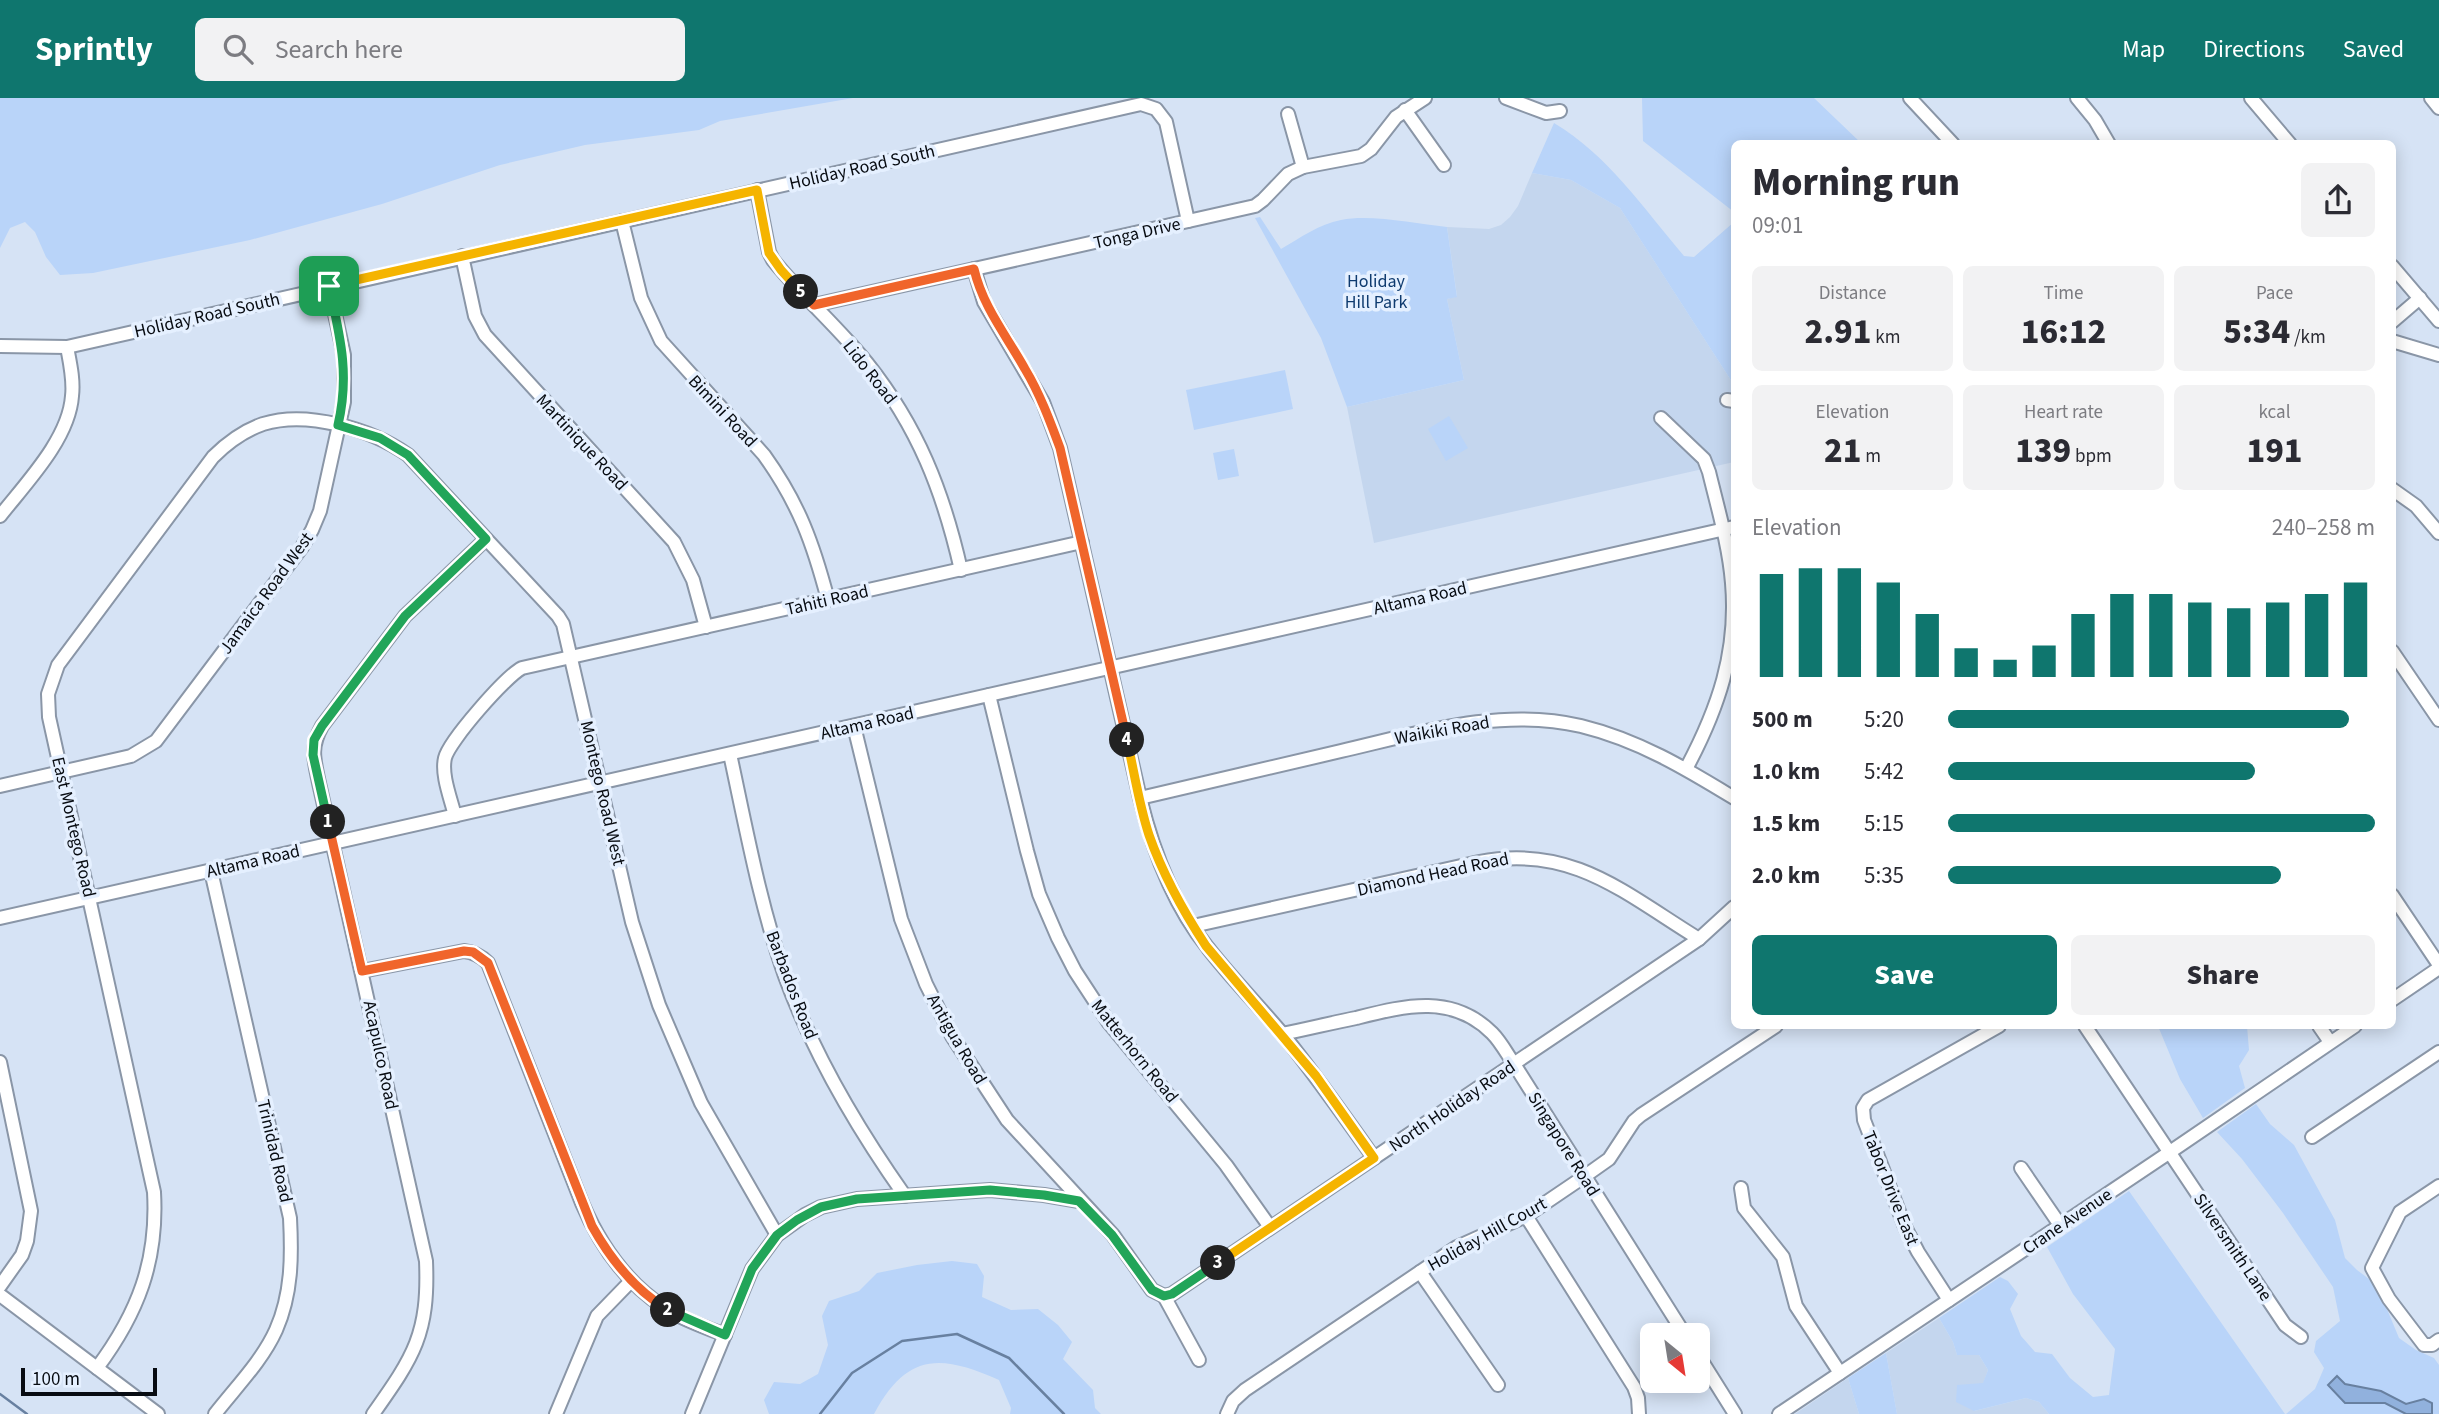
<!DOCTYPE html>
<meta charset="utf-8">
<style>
:root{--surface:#fff;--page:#f2f2f3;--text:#2b2b33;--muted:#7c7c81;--accent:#0f766e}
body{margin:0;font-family:"Source Sans 3",sans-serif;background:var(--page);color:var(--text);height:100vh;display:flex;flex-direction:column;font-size:26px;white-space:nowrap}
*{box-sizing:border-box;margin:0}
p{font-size:23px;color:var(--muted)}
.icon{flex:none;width:38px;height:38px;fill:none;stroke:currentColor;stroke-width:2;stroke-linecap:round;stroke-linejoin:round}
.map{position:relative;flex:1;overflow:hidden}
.side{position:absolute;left:1731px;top:42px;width:665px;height:889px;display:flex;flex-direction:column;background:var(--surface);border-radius:10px;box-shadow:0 4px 18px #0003}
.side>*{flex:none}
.needle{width:46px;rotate:150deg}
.buttons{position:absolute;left:1640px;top:1225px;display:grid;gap:14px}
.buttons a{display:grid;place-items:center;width:70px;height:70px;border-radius:10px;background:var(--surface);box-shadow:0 4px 18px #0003;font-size:35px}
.scale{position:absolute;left:21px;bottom:18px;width:136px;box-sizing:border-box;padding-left:7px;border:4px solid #080c12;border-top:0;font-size:19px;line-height:24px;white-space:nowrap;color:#080c12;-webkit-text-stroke:5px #e5f0ff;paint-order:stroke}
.pin{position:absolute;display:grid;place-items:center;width:60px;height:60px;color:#fff;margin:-30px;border-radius:14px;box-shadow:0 4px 10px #0006}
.km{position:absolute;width:35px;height:35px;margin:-18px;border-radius:50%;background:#222;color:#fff;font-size:19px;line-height:35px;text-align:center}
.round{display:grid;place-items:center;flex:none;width:74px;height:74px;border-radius:10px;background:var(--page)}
.headline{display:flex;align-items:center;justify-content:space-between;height:119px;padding:0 21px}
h1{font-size:38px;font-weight:800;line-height:52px}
.metrics{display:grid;grid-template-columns:repeat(3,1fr);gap:10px;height:119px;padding:7px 21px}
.metrics div{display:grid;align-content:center;border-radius:10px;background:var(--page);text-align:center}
.metrics b{font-size:35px;font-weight:800}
.metrics small{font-size:19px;font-weight:400}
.metrics p{font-size:19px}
.chart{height:196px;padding:14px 21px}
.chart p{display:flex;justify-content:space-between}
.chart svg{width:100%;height:126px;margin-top:7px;stroke:var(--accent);stroke-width:6}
.primary-button{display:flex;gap:14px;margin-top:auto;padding:14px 21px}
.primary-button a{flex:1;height:80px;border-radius:10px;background:var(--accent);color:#fff;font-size:28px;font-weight:800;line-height:80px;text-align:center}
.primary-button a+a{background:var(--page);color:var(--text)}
ul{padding:0 21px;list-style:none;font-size:23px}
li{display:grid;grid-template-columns:112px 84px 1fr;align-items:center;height:52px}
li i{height:18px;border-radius:9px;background:var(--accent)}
header{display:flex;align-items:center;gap:42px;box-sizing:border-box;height:98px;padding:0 35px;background:var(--accent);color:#fff}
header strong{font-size:33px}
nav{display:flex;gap:38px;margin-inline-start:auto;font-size:24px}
.search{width:490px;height:63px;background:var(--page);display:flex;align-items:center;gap:18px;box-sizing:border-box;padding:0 24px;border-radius:10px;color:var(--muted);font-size:26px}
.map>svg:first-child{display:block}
.built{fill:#c4d6ee}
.green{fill:#b9d4f9}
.water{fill:#91b1dd;stroke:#6880a0;stroke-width:2}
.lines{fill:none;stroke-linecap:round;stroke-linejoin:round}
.stream{stroke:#6880a0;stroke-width:2.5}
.minor-casing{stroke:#8a96a7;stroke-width:16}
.minor{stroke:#fff;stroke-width:12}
.split-1-casing{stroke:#fff;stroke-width:14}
.split-2-casing{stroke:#fff;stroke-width:14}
.split-3-casing{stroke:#fff;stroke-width:14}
.split-4-casing{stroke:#fff;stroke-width:14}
.split-5-casing{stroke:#fff;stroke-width:14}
.split-6-casing{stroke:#fff;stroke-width:14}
.split-1{stroke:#22a559;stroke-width:9}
.split-2{stroke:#f0652b;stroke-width:9}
.split-3{stroke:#22a559;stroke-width:9}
.split-4{stroke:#f5b400;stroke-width:9}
.split-5{stroke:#f0652b;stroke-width:9}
.split-6{stroke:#f5b400;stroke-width:9}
.labels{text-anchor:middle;stroke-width:7;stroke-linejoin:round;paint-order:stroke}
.street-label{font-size:18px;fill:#080c12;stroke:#e5f0ff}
.park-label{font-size:18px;fill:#0f3b6f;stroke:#e5f0ff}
</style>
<header>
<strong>Sprintly</strong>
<div class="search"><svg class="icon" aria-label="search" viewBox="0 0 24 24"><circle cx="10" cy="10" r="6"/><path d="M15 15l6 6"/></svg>Search here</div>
<nav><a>Map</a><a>Directions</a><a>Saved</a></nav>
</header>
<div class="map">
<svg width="2439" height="1316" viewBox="0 0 2439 1316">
<rect width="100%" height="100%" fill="#d6e3f5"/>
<g class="built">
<path d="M1532,75L1571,82L1620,110L1734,287V364L1374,445L1347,309L1464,282L1447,201L1457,198L1447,129L1489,131L1501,127L1510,119L1518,108Z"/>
<path d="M1939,1220L1953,1244L1957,1257H1979L1988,1272L1974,1313L2026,1300L2039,1304L2049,1316H1897L1886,1255Z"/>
<path d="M1848,1280L1859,1316H1795Z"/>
</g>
<g class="green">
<path d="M0,0H853L720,23L699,32L585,47L500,67L382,106L250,142L93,175L60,177L46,159L35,134L25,124L10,130L0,150Z"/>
<path d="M1642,0H1814L1861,45L1734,46V114L1643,43Z"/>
<path d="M1554,25C1608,57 1644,111 1684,158L1694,159L1734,124V287L1620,110L1571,82L1532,75Z"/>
<path d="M1260,119L1281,151C1300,140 1319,126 1341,122C1372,116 1415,126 1447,129L1457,199L1447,201L1464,282L1347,309L1321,240L1255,120Z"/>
<path d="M1285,272L1293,311L1194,332L1186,292Z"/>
<path d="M1449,318L1468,350L1446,363L1428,331Z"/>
<path d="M1234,351L1239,378L1218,382L1213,355Z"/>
<path d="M2158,928H2247L2249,952L2239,968L2245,990L2203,1020L2180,981Z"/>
<path d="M2256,1006L2270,1026L2294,1047L2335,1122L2345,1160L2357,1172L2377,1187L2399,1240L2416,1252L2434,1260L2439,1267V1316H2432V1305L2414,1303L2406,1306L2381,1293L2345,1286L2363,1306L2385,1305L2406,1316H2286L2315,1291L2324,1270L2314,1254L2316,1243L2340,1223L2333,1189L2283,1115L2242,1061L2217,1034Z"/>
<path d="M2129,1093L2285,1316H2049L2039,1304L2026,1300L1974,1313L1956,1304L1957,1287L1983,1285L1988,1272L1979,1257H1957L1953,1244L1939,1220L2000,1179L2008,1183L2018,1196L2010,1211L2021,1238L2035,1254L2052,1256L2070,1280L2093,1299L2109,1297L2115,1251L2073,1196L2047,1149Z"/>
<path d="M952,1163L977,1166L984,1178L982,1199L1011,1212L1038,1211L1058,1227L1072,1244L1063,1261L1093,1292L1095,1310L1101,1316H1010L1011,1310L999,1282C941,1256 907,1254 874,1316H769L764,1302L774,1284L800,1286L818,1276L828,1247L822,1218L829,1203L859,1193L877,1175L917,1167Z"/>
<path d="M1886,1255L1897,1316H1859L1848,1280Z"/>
</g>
<path class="water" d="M2337,1278L2345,1286L2381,1293L2406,1306L2424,1301L2432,1305V1316H2406L2385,1305H2345L2328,1287Z"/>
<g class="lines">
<g class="stream">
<path d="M0,1296L27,1316"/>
<path d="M820,1316L852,1275L902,1243L957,1236L1009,1260L1064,1316"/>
</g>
<g class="minor-casing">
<g id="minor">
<path d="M1506,0L1546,15L1560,13"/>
<path d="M1910,0L1953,46"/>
<path d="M2077,0L2095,22L2109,46"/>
<path d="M2251,0L2290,46"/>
<path d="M2431,0L2439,10"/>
<path d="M1405,12L1444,67"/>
<path d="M1288,16L1303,69"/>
<path d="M757,92L769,154L773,162C802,198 838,229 867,265C918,329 943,393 961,472"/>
<path d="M622,123L641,200L661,243L764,357C799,406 813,445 828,502"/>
<path d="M462,158L475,218L485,237L674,444L693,482L706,529"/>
<path d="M2392,168L2439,223"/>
<path d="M974,171L984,204L1043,304L1060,350L1140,700C1153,753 1173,807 1208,850C1232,881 1260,909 1285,939C1316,978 1345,1019 1374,1060"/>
<path d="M814,207L1255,108L1263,102L1288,76L1303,69L1361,58L1371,51L1396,19L1425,0"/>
<path d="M2392,224L2420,200"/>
<path d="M2392,243L2439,257"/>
<path d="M0,248L67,249L1141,6L1156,11L1166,24L1188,123"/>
<path d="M1727,302L1734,303"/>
<path d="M1661,320L1704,361L1709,374C1718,411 1729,448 1732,485C1738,554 1718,611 1686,671"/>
<path d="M2392,391L2416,408L2439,435"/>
<path d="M0,418C26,385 69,341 72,298C74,282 70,265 67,249"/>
<path d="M2392,553L2439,622"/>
<path d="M989,597L1027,753L1039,796L1058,840L1075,873L1109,925L1226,1067L1270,1129"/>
<path d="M854,628L901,821L926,886L952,938L1007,1022L1113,1137L1152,1192L1164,1198"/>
<path d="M730,656C746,730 760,807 785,878C814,958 857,1030 905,1098"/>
<path d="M0,688L131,658L156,643L302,449L312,432L320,413L344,304V257L329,189"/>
<path d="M1140,700C1207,684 1274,669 1341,653C1419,635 1501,609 1581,628C1638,642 1685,670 1734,700"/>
<path d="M455,718C451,701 441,677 445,660C449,643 506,578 522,570L1082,444"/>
<path d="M211,773L290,1120C292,1158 292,1196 276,1232C262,1263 236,1289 215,1316"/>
<path d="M2392,797L2439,867"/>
<path d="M0,820L1734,429"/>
<path d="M1193,828L1479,764C1572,746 1624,795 1699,841"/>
<path d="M362,873L464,853C474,854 481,858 488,865L582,1105C600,1147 626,1185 665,1210C683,1222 705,1229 725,1237"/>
<path d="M2392,902L2439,870"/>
<path d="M2085,928L2285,1227L2301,1239"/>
<path d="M2319,928L2330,944"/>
<path d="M1282,936C1307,931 1331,925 1356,920C1404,908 1452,895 1492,935C1501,944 1507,956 1514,966L1685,1237"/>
<path d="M0,964L31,1113L27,1143L22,1157L0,1188"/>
<path d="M2312,1039L2439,954"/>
<path d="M2021,1070L2060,1127"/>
<path d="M2439,1088L2400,1114L2372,1170L2389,1201L2424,1247H2432L2439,1242"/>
<path d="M1741,1090L1744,1110L1783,1159L1796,1208L1840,1275"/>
<path d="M1526,1118L1634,1289L1638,1300L1639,1316"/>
<path d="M1420,1174L1498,1287"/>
<path d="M0,1197L158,1316"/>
<path d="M1164,1198L1172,1196L1699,841L1734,809"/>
<path d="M1164,1198L1199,1262"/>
<path d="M1949,1202L1918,1154L1905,1129L1864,1022L1863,1010L1868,1002L1999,928"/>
<path d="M1698,1257L1735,1316"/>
<path d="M97,1270C138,1215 158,1163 154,1094L49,619L48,596L58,567L213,359C228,344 243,333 263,326C307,312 371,331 408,357L558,518L563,526L632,824L659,907L701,1005L777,1137"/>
<path d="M373,1316C414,1258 429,1236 426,1163L319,685C314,661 310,650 322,628L405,518L486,441"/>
<path d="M556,1316L597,1218L631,1183"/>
<path d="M692,1316L752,1171L777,1137L805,1117L821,1109L857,1101L990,1092L1044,1097L1079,1103"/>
<path d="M1227,1316L1233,1303L1245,1292L1457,1149L1526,1118L1585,1078L1609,1061L1634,1023L1641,1017L1776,928"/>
<path d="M1779,1316L2170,1054L2355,928"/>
</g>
</g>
<use href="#minor" class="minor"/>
</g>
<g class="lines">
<g class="split-1-casing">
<path id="split-1" d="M328,724L313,657L314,642L322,628L405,518L486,441L408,357L380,340L338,327C350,276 340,238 329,188"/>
</g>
<g class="split-2-casing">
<path id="split-2" d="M328,724L362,873L464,853L473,854L488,865L592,1128C611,1162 635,1192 668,1212"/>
</g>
<g class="split-3-casing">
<path id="split-3" d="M668,1212L725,1237L752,1171L777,1137L797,1122L821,1109L857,1101L990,1092L1044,1097L1079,1103L1112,1137L1152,1192L1164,1198L1172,1196L1218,1165"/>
</g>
<g class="split-4-casing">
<path id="split-4" d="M1127,642C1134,673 1139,707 1149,737C1163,777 1183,813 1206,848L1316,978L1374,1060L1218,1165"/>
</g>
<g class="split-5-casing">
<path id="split-5" d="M801,194L814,207L974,171C983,209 1006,237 1025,271C1040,296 1050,323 1060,350L1127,642"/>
</g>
<g class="split-6-casing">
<path id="split-6" d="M329,188L757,92L769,155L781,172L801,194"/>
</g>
<use href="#split-1" class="split-1"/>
<use href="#split-2" class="split-2"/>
<use href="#split-3" class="split-3"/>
<use href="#split-4" class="split-4"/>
<use href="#split-5" class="split-5"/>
<use href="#split-6" class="split-6"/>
</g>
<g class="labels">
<g class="street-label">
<text transform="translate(862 69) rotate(-13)" y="6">Holiday Road South</text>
<text transform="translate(1137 135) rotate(-13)" y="6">Tonga Drive</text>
<text transform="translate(207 217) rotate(-13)" y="6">Holiday Road South</text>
<text transform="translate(870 274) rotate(52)" y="6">Lido Road</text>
<text transform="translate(723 313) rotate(47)" y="6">Bimini Road</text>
<text transform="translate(582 344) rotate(47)" y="6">Martinique Road</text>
<text transform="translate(266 495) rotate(-54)" y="6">Jamaica Road West</text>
<text transform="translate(1420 500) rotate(-13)" y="6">Altama Road</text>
<text transform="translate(827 502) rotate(-13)" y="6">Tahiti Road</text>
<text transform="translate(867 625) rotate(-13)" y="6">Altama Road</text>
<text transform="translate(1442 632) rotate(-10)" y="6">Waikiki Road</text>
<text transform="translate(603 695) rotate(77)" y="6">Montego Road West</text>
<text transform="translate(74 729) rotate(77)" y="6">East Montego Road</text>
<text transform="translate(253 763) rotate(-13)" y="6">Altama Road</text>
<text transform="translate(1433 776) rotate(-12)" y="6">Diamond Head Road</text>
<text transform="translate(792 887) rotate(69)" y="6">Barbados Road</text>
<text transform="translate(957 941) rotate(60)" y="6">Antigua Road</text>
<text transform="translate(1135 953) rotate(51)" y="6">Matterhorn Road</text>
<text transform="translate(381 957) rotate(78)" y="6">Acapulco Road</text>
<text transform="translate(1452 1008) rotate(-34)" y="6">North Holiday Road</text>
<text transform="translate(1564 1046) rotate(58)" y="6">Singapore Road</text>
<text transform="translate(275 1053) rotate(77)" y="6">Trinidad Road</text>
<text transform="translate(1891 1090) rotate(68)" y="6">Tabor Drive East</text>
<text transform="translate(2067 1123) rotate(-34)" y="6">Crane Avenue</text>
<text transform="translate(1487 1136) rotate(-29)" y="6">Holiday Hill Court</text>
<text transform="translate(2233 1149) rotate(56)" y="6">Silversmith Lane</text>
</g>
<g class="park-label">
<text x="1376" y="189">Holiday<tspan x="1376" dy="21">Hill Park</tspan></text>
</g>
</g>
</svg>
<div class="buttons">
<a><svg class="needle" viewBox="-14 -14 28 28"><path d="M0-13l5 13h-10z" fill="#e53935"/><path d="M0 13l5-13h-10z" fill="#7c7c81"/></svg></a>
</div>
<div class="scale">100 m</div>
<div class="pin" style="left:329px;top:188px;background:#1e9e55"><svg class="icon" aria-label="arrive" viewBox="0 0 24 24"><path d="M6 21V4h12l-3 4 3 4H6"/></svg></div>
<b class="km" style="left:328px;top:724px">1</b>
<b class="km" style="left:668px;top:1212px">2</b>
<b class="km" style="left:1218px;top:1165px">3</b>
<b class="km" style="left:1127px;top:642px">4</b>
<b class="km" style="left:801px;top:194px">5</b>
<section class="side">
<div class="headline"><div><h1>Morning run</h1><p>09:01</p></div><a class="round"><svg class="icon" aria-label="share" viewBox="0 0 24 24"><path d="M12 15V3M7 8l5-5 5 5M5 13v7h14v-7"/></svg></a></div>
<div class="metrics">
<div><p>Distance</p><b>2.91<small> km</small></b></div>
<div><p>Time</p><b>16:12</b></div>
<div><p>Pace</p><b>5:34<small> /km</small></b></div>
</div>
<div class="metrics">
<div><p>Elevation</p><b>21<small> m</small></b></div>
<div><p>Heart rate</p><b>139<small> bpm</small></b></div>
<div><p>kcal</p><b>191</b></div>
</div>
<div class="chart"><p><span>Elevation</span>240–258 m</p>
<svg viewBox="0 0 160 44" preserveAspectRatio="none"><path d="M5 44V8M15 44V6M25 44V6M35 44V11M45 44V22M55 44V34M65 44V38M75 44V33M85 44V22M95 44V15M105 44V15M115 44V18M125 44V20M135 44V18M145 44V15M155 44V11"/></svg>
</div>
<ul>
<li><b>500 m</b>5:20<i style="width:94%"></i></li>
<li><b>1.0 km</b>5:42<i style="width:72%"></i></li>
<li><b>1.5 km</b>5:15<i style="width:100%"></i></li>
<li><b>2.0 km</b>5:35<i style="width:78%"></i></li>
</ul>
<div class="primary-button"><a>Save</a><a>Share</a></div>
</section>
</div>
